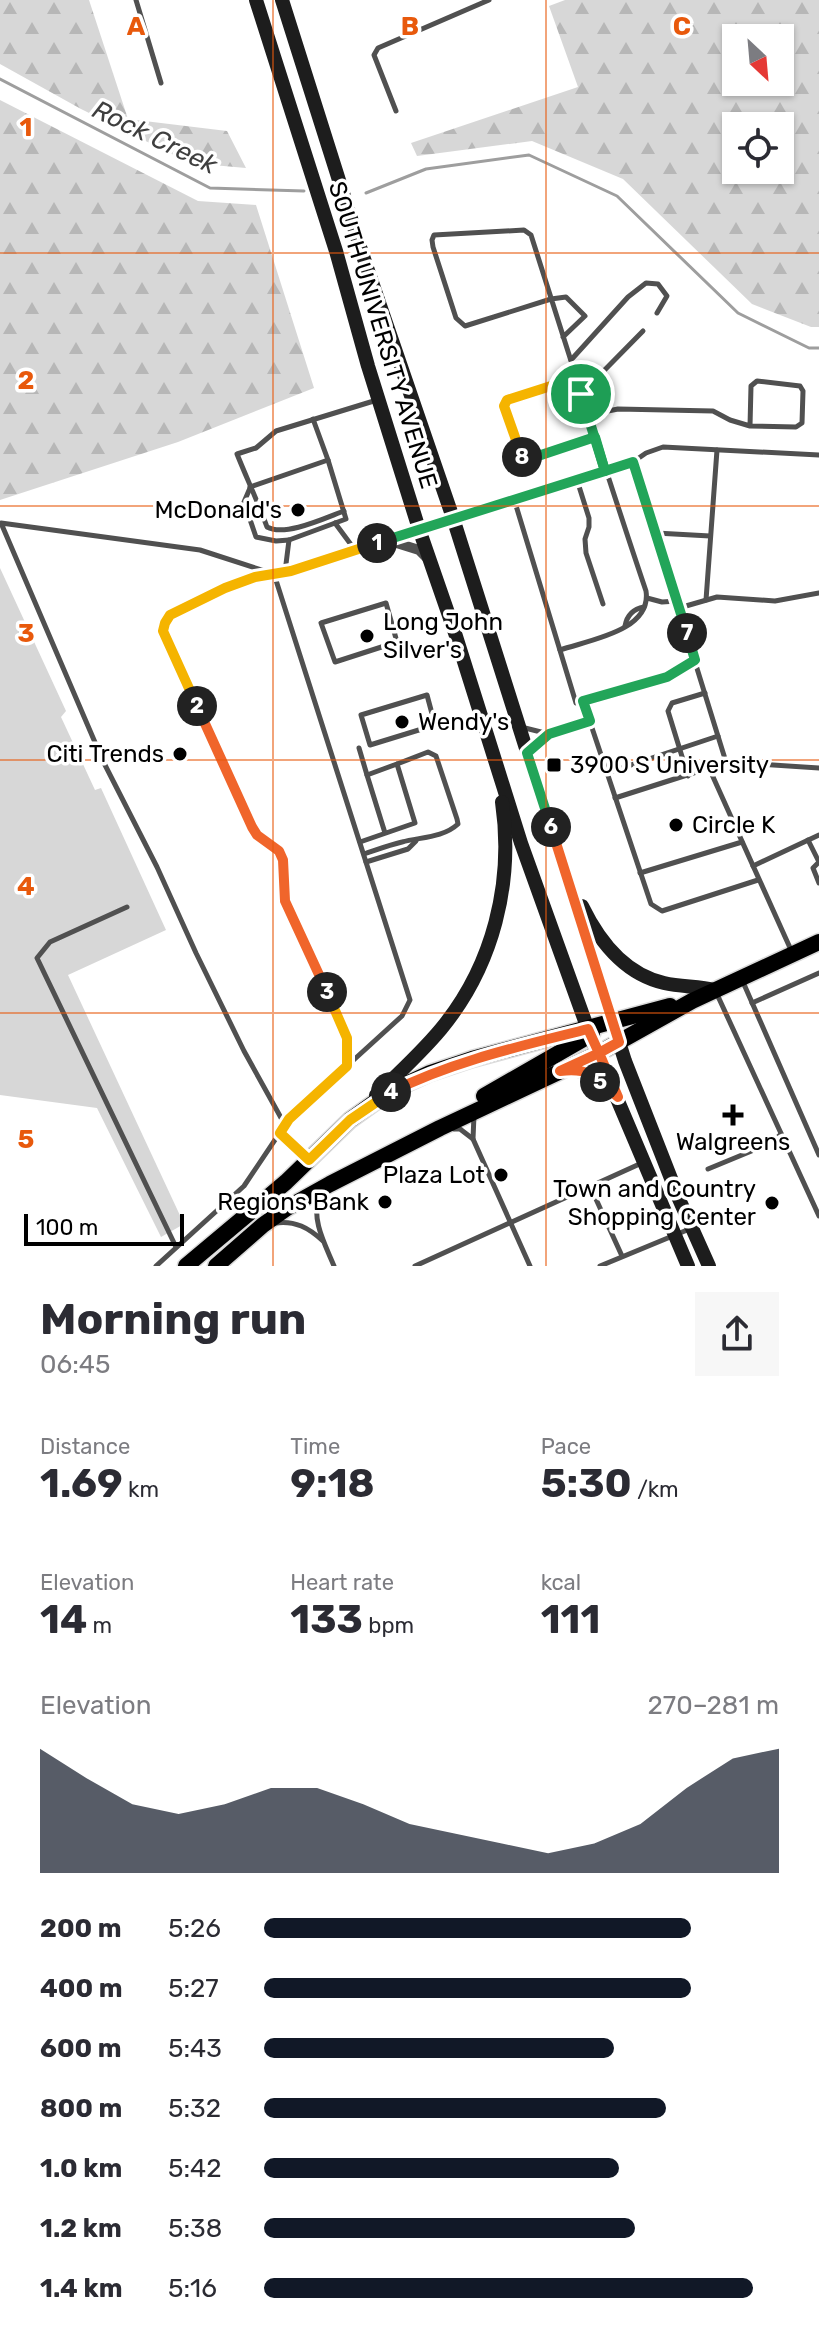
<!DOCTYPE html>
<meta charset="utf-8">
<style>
:root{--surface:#fff;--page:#f7f7f7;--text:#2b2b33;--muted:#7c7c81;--accent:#111827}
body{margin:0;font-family:Rubik,sans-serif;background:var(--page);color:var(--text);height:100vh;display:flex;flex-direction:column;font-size:30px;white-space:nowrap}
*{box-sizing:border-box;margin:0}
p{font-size:26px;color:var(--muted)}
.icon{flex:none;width:44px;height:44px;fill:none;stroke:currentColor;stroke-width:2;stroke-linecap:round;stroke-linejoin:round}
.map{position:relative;height:1266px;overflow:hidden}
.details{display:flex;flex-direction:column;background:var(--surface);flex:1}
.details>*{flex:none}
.needle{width:52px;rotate:154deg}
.fabs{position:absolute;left:722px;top:24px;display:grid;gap:16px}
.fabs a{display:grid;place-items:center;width:72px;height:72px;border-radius:0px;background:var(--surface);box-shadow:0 2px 6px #0004;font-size:40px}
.scale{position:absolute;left:24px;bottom:20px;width:160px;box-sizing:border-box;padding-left:8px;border:4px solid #000;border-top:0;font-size:22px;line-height:28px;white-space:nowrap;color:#000;-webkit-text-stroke:6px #fff;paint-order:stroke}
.pin{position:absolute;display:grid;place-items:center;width:68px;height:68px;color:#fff;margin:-34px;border:4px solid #fff;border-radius:50%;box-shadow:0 2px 8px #0007}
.km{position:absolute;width:40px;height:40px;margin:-20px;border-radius:50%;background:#222;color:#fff;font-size:22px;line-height:40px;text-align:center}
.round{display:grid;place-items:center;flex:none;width:84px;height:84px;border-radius:0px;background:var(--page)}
.head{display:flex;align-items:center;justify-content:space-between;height:136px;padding:0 40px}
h1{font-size:44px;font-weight:700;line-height:60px}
.metrics{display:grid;grid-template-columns:repeat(3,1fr);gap:12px;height:136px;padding:8px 40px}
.metrics div{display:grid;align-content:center}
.metrics b{font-size:40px;font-weight:700}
.metrics small{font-size:22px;font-weight:400}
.metrics p{font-size:22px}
.chart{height:224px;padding:16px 40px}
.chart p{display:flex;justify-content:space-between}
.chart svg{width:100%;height:144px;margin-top:8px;fill:var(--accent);opacity:.7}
ul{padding:0 40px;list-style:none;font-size:26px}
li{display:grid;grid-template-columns:128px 96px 1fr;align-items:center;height:60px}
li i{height:20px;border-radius:10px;background:var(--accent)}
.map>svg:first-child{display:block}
.forest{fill:url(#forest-firs);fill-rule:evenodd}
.pitch{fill:#d7d7d7}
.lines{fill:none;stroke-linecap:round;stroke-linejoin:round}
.stream{stroke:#9e9e9e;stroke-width:3}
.primary-casing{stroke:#dbdbdb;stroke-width:19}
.service{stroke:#505050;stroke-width:5}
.minor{stroke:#505050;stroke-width:10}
.secondary{stroke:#1d1d1d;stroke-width:14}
.primary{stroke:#000;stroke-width:16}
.split-1-casing{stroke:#fff;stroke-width:16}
.split-2-casing{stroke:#fff;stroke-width:16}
.split-3-casing{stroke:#fff;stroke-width:16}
.split-4-casing{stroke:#fff;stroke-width:16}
.split-5-casing{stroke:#fff;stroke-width:16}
.split-6-casing{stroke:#fff;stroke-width:16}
.split-7-casing{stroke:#fff;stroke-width:16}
.split-8-casing{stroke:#fff;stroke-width:16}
.split-9-casing{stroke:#fff;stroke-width:16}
.split-1{stroke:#22a559;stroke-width:10}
.split-2{stroke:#f5b400;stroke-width:10}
.split-3{stroke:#f0652b;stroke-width:10}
.split-4{stroke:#f5b400;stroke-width:10}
.split-5{stroke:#f0652b;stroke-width:10}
.split-6{stroke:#f0652b;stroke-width:10}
.split-7{stroke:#22a559;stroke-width:10}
.split-8{stroke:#22a559;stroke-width:10}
.split-9{stroke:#f5b400;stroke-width:10}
.grid{fill:none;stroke:#e8590c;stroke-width:2;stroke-opacity:0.55}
.poi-dot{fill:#000;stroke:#fff;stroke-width:3}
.labels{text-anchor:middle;stroke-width:7;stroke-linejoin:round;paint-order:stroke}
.street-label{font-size:24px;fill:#000;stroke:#fff}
.poi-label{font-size:24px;fill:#000;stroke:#fff;text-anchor:end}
.water-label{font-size:26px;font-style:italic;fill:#3f3f3f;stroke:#fff}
.grid-label{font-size:26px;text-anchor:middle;font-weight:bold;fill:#e8590c;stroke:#fff;stroke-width:7;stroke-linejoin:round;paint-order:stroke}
</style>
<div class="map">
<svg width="819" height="1266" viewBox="0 0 819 1266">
<defs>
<pattern id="forest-firs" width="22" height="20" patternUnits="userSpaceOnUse" patternTransform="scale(2)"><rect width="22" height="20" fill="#d7d7d7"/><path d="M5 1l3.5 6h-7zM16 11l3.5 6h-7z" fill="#b7b7b7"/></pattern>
</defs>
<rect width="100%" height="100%" fill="#fff"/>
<g class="forest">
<path d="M0,0H89L128,119L227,131L246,168L190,163L81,109L0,64Z"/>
<path d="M565,0H819V327H811L752,304L623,179L532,141L417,156L411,143L578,87L549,6ZM780,38V82H736V38ZM780,126V170H736V126Z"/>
<path d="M0,100L198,201L256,205L314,388L178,442L0,500Z"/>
</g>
<path class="pitch" d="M0,568L66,711L61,717L95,790L101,788L166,930L68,975L184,1224L161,1237L97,1108L0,1095Z"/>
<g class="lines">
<g class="stream">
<path d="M0,79L210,188L304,191"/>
<path d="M366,193L426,169L529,155L617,196L738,313L809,348H819"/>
</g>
<g class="primary-casing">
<g id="primary">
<path d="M484,1096L592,1034"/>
<path d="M186,1266L286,1182L350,1120L389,1092L430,1073L472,1059L670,1006"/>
<path d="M216,1266L263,1225L287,1208L330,1184L440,1128L599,1053L692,1001L819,942"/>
</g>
</g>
<g class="service">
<path d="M136,0L161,83"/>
<path d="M396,111L374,55L378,48L489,0"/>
<path d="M571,360L628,297L646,283L658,284L667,296L657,313"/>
<path d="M576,378L507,400L504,406L521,456L526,460L595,437"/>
<path d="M581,394L643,331"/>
<path d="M588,415L618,409L713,411L730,420L750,426L796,427L802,423L803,391L800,386L757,381L751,386L750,426"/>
<path d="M819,455L663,447L646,453L633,462L726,762L819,768"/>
<path d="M577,480L589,518V527L585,539L586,553L603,604"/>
<path d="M250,487L328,460"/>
<path d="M250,488L244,502L256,537L276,541L289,540L346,519L328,460L313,419"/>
<path d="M514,499L576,703L667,677L695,660"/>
<path d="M344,511C325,518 285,537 267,527C258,502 247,479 237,454L256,448L276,431L377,400"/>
<path d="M335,523L355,550"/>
<path d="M656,533L710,536"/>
<path d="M285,572L289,540"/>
<path d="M647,598L662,602L677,601"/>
<path d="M706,600L717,450"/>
<path d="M386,603L397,642L335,662L321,623Z"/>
<path d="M679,608L717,597L775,601L819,593"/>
<path d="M625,626C627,615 633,609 644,607"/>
<path d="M560,650C589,640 652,631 646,591C606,473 569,354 531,235L524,230L434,235L432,240L433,247L456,318L465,326L551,299L566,297L585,316L563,337"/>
<path d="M427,695L435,725L370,745L361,715Z"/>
<path d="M583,701L651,904L662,911L758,880"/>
<path d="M521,727L549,734L531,750"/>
<path d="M549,734L590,721"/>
<path d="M359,748L367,775"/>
<path d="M726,762L709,768L791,950"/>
<path d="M607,773L718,736"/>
<path d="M688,776L668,711L672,703L705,693"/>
<path d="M615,798L709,768"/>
<path d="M808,840L819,862"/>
<path d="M360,842L415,823L397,764L367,775L385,833"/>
<path d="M364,854C376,850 389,845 402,842C420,837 443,838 458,824L457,819L436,756L428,752L397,764"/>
<path d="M366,862L408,849L416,841"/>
<path d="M819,862L813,868L819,883"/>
<path d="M753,866L819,835"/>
<path d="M640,873L742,842"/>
<path d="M127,907L50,942L37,958L176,1247"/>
<path d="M743,982L819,1155"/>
<path d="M716,992L819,1216"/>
<path d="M752,1003L819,973"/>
<path d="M474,1115L473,1139L530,1266"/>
<path d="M285,1125L244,1051L196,953L157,867L103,761L1,523L200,550L274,574L410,1000L402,1016L347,1066"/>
<path d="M454,1129H460L473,1139"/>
<path d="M280,1133L305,1157"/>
<path d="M708,1169L771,1143L781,1134"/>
<path d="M590,1186L622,1256"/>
<path d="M319,1196C311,1220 325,1244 334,1266"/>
<path d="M275,1223C295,1220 309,1228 323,1241"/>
<path d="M156,1266L244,1186L289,1119L347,1066V1038L285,901L283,860L279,851L257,835L252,827L163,631L165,623L170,615L225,588L255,577L291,571L463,515L633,462"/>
<path d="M415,1266L644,1162"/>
<path d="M600,1266L692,1228"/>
</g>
<path class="minor" d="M387,540L419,550L428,559"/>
<g class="secondary">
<path d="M256,0L336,251L368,366L419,529L455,633L521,843L590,1035L688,1266"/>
<path d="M282,0L362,253L453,518L625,1061L679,1199L709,1266"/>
<path d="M582,906C599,941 625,974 664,983C681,987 698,986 715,990"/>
<path d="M564,1071C588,1068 599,1080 615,1095"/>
<path d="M376,1095C398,1074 421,1053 441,1029C493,966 514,883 502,802"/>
</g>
<use href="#primary" class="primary"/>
</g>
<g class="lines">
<g class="split-1-casing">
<path id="split-1" d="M377,543L605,471L581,394"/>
</g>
<g class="split-2-casing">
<path id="split-2" d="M197,706L163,631L165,623L170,615L225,588L255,577L291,571L377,543"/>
</g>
<g class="split-3-casing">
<path id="split-3" d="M197,706L252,827L257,835L279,851L283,860L285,901L327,992"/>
</g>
<g class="split-4-casing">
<path id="split-4" d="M327,992L347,1038V1066L289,1119L280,1133L309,1160L350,1120L391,1092"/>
</g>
<g class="split-5-casing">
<path id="split-5" d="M391,1092C453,1061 521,1046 588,1029L599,1053L560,1071C576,1069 588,1070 600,1082"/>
</g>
<g class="split-6-casing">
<path id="split-6" d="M551,827L619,1042L599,1053L618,1097L600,1082"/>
</g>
<g class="split-7-casing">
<path id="split-7" d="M551,827L527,753L549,734L590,721L583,701L667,677L695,660L687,633"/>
</g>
<g class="split-8-casing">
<path id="split-8" d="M522,457L526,460L595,437L605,471L633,462L687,633"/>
</g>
<g class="split-9-casing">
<path id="split-9" d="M522,457L504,406L507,400L576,378L581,394"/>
</g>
<use href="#split-1" class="split-1"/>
<use href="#split-2" class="split-2"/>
<use href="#split-3" class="split-3"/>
<use href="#split-4" class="split-4"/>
<use href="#split-5" class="split-5"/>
<use href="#split-6" class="split-6"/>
<use href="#split-7" class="split-7"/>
<use href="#split-8" class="split-8"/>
<use href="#split-9" class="split-9"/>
</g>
<path class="grid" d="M273,0V1266M546,0V1266M0,253H819M0,506H819M0,760H819M0,1013H819"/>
<g class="poi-dot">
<circle cx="298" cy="510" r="8"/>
<circle cx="367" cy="636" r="8"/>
<circle cx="402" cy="722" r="8"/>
<circle cx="180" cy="754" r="8"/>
<rect x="546" y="757" width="16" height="16" rx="4"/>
<circle cx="676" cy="825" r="8"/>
<path d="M729 1103h8v8h8v8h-8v8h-8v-8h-8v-8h8z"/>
<circle cx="501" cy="1175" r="8"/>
<circle cx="385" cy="1202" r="8"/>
<circle cx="772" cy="1203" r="8"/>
</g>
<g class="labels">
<g class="street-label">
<text transform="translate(383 335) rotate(73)" y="8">SOUTH UNIVERSITY AVENUE</text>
</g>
<g class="poi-label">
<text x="282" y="518">McDonald's</text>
<text x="383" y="630" text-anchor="start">Long John<tspan x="383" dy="28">Silver's</tspan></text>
<text x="418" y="730" text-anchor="start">Wendy's</text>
<text x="164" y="762">Citi Trends</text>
<text x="570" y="773" text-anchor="start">3900 S University</text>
<text x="692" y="833" text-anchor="start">Circle K</text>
<text x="733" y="1150" text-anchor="middle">Walgreens</text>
<text x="485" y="1183">Plaza Lot</text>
<text x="756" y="1197">Town and Country<tspan x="756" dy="28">Shopping Center</tspan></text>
<text x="369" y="1210">Regions Bank</text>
</g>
<g class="water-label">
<text transform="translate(155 137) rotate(26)" y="9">Rock Creek</text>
</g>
</g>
<g class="grid-label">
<text x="136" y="35">A</text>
<text x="410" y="35">B</text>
<text x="682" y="35">C</text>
<text x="26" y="136">1</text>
<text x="26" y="389">2</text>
<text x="26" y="642">3</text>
<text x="26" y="895">4</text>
<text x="26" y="1148">5</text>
</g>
</svg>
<div class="fabs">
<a><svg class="needle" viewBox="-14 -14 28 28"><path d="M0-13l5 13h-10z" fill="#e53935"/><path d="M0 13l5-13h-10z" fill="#7c7c81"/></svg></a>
<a><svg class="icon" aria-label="locate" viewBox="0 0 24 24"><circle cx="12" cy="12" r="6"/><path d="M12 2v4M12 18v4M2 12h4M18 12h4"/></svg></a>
</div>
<div class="scale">100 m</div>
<div class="pin" style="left:581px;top:394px;background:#1e9e55"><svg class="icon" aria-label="arrive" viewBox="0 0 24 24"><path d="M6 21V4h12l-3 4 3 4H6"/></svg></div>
<b class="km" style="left:377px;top:543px">1</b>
<b class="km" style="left:197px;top:706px">2</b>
<b class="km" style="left:327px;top:992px">3</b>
<b class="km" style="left:391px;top:1092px">4</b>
<b class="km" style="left:600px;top:1082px">5</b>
<b class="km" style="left:551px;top:827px">6</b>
<b class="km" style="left:687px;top:633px">7</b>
<b class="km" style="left:522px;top:457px">8</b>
</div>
<section class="details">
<div class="head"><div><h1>Morning run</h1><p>06:45</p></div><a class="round"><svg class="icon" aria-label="share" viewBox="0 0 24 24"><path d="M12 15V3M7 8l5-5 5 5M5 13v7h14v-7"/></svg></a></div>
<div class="metrics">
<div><p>Distance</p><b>1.69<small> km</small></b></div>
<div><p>Time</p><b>9:18</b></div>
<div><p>Pace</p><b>5:30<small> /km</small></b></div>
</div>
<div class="metrics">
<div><p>Elevation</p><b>14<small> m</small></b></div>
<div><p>Heart rate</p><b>133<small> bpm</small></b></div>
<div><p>kcal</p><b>111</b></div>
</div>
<div class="chart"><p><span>Elevation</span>270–281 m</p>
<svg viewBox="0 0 160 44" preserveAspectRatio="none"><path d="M0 44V6L10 15L20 23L30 26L40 23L50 18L60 18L70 23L80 29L90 32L100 35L110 38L120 35L130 29L140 18L150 9L160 6V44z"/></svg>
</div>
<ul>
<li><b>200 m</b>5:26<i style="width:83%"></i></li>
<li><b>400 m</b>5:27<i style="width:83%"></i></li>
<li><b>600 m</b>5:43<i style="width:68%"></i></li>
<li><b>800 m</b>5:32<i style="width:78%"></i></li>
<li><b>1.0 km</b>5:42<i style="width:69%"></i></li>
<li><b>1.2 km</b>5:38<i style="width:72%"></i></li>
<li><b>1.4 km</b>5:16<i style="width:95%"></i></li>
</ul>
</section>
